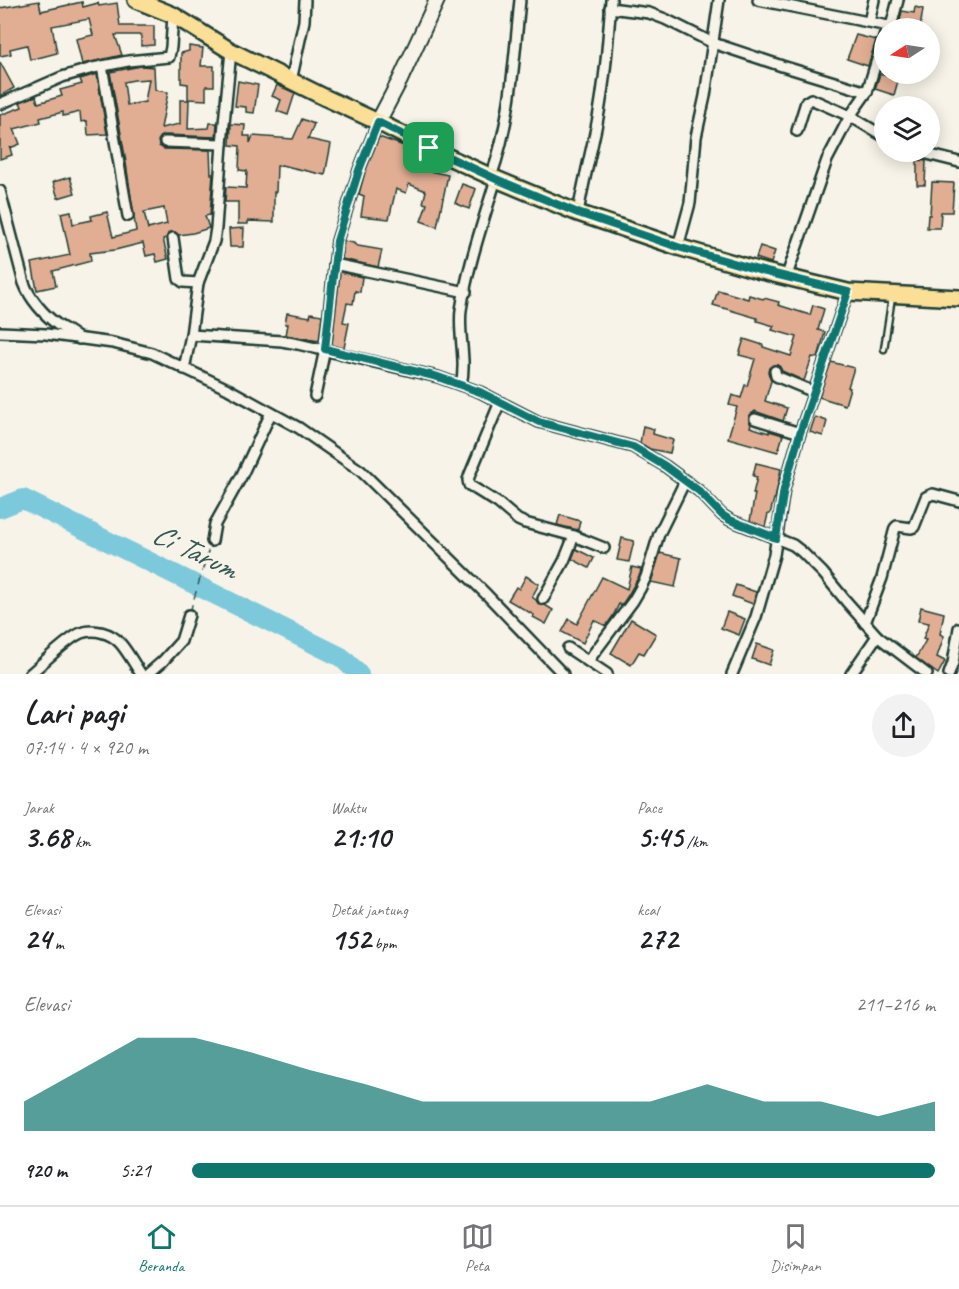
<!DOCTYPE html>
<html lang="id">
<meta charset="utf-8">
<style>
:root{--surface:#fff;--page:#f2f2f2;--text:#202124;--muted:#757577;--line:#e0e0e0;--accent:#0f766e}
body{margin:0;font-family:Caveat,sans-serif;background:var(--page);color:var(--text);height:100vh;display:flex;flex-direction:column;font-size:22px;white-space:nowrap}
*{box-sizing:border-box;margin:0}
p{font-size:20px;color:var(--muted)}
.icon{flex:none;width:33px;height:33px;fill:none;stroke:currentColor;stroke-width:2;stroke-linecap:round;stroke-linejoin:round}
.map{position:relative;height:674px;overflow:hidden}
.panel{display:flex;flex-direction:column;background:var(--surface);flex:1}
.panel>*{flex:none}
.needle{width:39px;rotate:258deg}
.controls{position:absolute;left:874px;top:18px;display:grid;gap:12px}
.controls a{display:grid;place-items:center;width:66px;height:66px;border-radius:50%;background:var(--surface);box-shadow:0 3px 15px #0003;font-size:30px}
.pin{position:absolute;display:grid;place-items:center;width:51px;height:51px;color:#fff;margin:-26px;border-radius:12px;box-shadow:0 3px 9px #0006}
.round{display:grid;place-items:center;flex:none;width:63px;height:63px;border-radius:32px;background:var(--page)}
.head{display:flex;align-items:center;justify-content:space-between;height:102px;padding:0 24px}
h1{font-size:33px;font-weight:700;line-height:45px}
.stats{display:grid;grid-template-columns:repeat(3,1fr);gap:9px;height:102px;padding:6px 24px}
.stats div{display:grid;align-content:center}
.stats b{font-size:30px;font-weight:700}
.stats small{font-size:16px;font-weight:400}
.stats p{font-size:16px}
.chart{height:168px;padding:12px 24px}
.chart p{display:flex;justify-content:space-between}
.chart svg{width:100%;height:108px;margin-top:6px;fill:var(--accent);opacity:.7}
ul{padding:0 24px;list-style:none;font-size:20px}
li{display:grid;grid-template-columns:96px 72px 1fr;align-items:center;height:45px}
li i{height:15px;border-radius:8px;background:var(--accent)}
.menu{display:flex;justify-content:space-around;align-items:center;height:84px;border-top:2px solid var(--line);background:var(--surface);font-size:16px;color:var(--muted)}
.menu a{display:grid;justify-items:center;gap:3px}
.menu .current{color:var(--accent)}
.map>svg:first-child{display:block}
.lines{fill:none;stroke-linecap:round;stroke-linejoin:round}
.river{stroke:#7dc9dc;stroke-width:20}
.ferry{stroke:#325956;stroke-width:1.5;stroke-dasharray:8 6;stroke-linecap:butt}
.building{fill:#e1ae93;stroke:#1f3d34;stroke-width:1.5;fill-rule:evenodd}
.lane-casing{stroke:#1f3d34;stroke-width:9}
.street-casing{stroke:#1f3d34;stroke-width:14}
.secondary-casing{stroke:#1f3d34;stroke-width:18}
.primary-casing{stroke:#1f3d34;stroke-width:20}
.lane{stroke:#f7f3e8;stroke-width:4.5}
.street{stroke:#f7f3e8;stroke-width:9}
.secondary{stroke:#f7f3e8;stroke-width:14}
.primary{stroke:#fbdf96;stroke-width:15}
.route-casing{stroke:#fff;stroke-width:12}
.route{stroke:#0f766e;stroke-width:8}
.labels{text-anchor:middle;stroke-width:6;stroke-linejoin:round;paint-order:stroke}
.water-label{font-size:30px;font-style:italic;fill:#325956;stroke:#f7f3e8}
</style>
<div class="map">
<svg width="959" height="674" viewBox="0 0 959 674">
<rect width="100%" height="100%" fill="#f7f3e8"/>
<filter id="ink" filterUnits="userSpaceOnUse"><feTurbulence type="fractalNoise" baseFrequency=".0167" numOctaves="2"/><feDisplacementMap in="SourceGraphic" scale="12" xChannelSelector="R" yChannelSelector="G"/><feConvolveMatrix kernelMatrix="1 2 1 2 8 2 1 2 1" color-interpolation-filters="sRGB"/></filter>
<g filter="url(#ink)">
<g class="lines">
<path class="river" d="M0,508L23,499L341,657L359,674"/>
<path class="ferry" d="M190,612L210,545"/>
</g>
<g class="building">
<path d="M39,1L41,11L82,2L83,7L98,3L99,6L117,3L120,26H154V45L141,46V35H115L122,55L82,64L76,39L93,35L89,19L52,26L57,53L30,60L27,45L10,49L11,54L0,56V8Z"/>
<path d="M915,7L923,9L920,28H896L899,25L902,11L914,13Z"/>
<path d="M856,35L876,40L868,66L847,59Z"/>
<path d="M189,46L203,48L201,66H214V86H206V100L188,99V84L181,83V53L189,51Z"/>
<path d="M0,62L14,88L0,96Z"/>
<path d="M141,66L154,67L155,90L168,92L161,128L180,124V100H189L188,129L209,128L210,123H217L216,137L165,135L161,136L158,141L159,146L164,149L210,150L211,174H213L210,215L205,216L209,228L193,233L179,235L175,232H169L166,238L163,239L168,259L157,262L155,254L146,256L143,243L115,250L90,253L91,261L53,271L56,286L37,290L32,263L70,255L61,213L71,211L73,224L92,220L91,216L107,212L113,237L136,231L125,156L110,72ZM149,79L145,102L127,105L124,82L134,80ZM164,208L167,224L148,229L144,212Z"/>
<path d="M97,74L107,134L88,135L87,121L81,122L80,112L63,116V112L40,118L41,122L14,129L20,144L10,148L12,155L0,159V115L22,107L20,102L36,96L38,103L62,96L60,90L82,84L80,79Z"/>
<path d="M880,74H900L894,95L875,89Z"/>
<path d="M238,81L258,85L254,113L246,112V107L235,106Z"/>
<path d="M277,85L295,93L288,115L277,111L281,100L272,96Z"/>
<path d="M302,119L314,124L308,139L331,144L325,175L281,165V166H277L276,192H274V222L248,221V224H238V202H225L226,187L246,188L247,171L239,170L240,146L230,145L231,124L245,125L244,136H250V143L253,136L293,139Z"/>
<path d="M379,137L404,146L403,150L432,160L429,171L448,175L437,227L421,221L427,204L423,203L426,191L409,184L406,193L396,189L389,219L361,216L364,196L359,194L365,172Z"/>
<path d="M917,160L926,161L925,185H917Z"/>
<path d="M70,177L75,193L58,198L53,182Z"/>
<path d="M932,182L954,183L952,212H941L940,228H927L928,215H930Z"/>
<path d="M462,184L476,189L469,209L455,203Z"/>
<path d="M244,228L243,247H230L229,229Z"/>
<path d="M344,241L354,243V244L358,246L382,250L378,267L342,259Z"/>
<path d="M760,246L775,251L771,263L756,258Z"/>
<path d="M340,272L362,277L360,292L355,291L353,304L347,303L343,322L349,323L344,348L332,345Z"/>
<path d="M718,290L748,299L749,295L763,299L764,298L779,302L778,305L810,315L813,305L824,309L818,330L825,332L818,358L812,357L804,381L782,371L780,367L778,365H773L769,368L768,372L771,381L765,401L787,408L783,421L755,411L749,416V421L751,424L750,427L769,433V431L783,435L778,452L728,438L737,407L729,405L732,395L741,398L745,385L747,386L755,359L739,355L744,339L763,345V347L791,356L797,337L772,330L774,326L757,321V318L713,305Z"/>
<path d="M287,313L310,317L311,313L322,315L319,341L286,335L288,324H285Z"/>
<path d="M831,362L854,368L848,387L850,388L845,405L819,397Z"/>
<path d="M815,417L827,421L823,436L810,432Z"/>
<path d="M643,426L654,429L653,434L673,440L670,453L650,449L640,443Z"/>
<path d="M756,463L781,469L775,499H774L770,514H768L765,527L750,521L755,494H753L757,477L753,476Z"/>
<path d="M560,515L580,521L578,530L557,525Z"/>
<path d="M622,538L634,541L629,562L617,560Z"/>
<path d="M576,549L594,558L589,568L572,559Z"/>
<path d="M660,553L681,558L675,587L651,582Z"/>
<path d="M632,567L641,569L640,574L627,597L621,606L619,604L613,616L606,626L594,620L583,643L562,632L569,619L577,624L602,577L627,589Z"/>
<path d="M526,576L539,584L532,597L536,600L539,605H545L553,610L546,624L533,617L534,615L508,600L516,587L519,589Z"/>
<path d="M736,585L756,592L753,604L732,596Z"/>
<path d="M921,607L944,613L940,634L944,636L937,657L945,661L938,674L916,658L926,640L923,639L929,623L918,621Z"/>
<path d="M727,612L745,619L739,635L721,628Z"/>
<path d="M631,619L656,634L644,654L639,652L631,665L611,653Z"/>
<path d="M757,644L774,650L769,665L752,659Z"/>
</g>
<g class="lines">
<g class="lane-casing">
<path id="lane" d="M884,349L892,297"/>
</g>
<g class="street-casing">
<g id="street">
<path d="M758,0L888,26L892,23L898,0"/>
<path d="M610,8L649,13L665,19L713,43L782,66L867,92"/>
<path d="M869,22L874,0"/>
<path d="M102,66L128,216"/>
<path d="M291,81L304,21L305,0"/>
<path d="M0,104L62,77L93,68L128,61L169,57L171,47L173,15"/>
<path d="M797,131L806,102L811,99L850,116L885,137"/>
<path d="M165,142L222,144"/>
<path d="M919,152L959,162"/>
<path d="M491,177C511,121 514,59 520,0"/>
<path d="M0,191L24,283C30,299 44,315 58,325C66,330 72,333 79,339"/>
<path d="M578,213C583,183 591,153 597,123C605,83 608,41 611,0"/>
<path d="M173,238L179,279L183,282L198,283"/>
<path d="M678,247L690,203L696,137L705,96L719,0"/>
<path d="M334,264L466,292"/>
<path d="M786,278L827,160L850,116L867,92L885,34"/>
<path d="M0,332L46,334L113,343L152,353L228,389L299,428L361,471L487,595L563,674"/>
<path d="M191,335L282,341L298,344L438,377L480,392L539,422L633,447L665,466L699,491L722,515L730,520L793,545L802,552L823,573L846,601L877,636"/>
<path d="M184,369L191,335L198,283L214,241L216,228L222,144L231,51"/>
<path d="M775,371L776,376L778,377L814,392"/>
<path d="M461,385C467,360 458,335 461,310C468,265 483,222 496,179"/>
<path d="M315,396L325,349L337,241L359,170L378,122"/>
<path d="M500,402L470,474L468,480L469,485L498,503L518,520L525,523L574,536L604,548"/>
<path d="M755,419L800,433"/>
<path d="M212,541L215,524L241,477L271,413"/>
<path d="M543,599L564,561L574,536"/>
<path d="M865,623L882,578L895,528L897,526L911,528L914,527L926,497L933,494L959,501"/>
<path d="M568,648L607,674"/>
<path d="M588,661L633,601L640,589L646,577L659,534L685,481"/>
<path d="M30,674C42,664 68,638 81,633C94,628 111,633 120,643C128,652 134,664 141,674"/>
<path d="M148,674L163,661L181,641L189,615"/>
<path d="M732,674L756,617L774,555L784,489L800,433L848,292"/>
<path d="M851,674L877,636L927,674"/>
<path d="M949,674L953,663L959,628"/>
</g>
</g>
<g class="secondary-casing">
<path id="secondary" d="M378,122L400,80L437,0"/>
</g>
<g class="primary-casing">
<path id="primary" d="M136,0L173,15L231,51L326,98L378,122L429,148L496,179L578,213L678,247L757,270L848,292L959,298"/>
</g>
<use href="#lane" class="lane"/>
<use href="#street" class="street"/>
<use href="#secondary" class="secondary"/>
<use href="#primary" class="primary"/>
</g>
</g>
<g class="lines" filter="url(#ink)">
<g class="route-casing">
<path id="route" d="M378,122L429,148L496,179L578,213L678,247L758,270L848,292L800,433L784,489L776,538L730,520L722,515L699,491L665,466L633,447L539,422L480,392L438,377L325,349L337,241L359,170Z"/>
</g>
<use href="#route" class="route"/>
</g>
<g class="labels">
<g class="water-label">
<text transform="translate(195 551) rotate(26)" y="10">Ci Tarum</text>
</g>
</g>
</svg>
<div class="controls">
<a><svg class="needle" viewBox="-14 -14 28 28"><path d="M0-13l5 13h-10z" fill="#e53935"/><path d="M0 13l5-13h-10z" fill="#757577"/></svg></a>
<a><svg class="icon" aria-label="layers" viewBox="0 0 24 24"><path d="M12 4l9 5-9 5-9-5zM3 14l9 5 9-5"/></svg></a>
</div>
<div class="pin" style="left:429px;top:148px;background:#1e9e55"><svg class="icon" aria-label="arrive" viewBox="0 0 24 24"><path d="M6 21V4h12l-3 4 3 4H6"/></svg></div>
</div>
<section class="panel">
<div class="head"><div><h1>Lari pagi</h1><p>07:14 · 4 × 920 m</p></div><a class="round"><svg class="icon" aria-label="share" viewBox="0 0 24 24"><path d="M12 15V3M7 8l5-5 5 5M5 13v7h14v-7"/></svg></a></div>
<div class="stats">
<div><p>Jarak</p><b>3.68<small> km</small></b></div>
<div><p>Waktu</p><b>21:10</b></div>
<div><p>Pace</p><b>5:45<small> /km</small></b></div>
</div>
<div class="stats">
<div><p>Elevasi</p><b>24<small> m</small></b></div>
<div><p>Detak jantung</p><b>152<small> bpm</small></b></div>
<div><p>kcal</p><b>272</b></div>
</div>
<div class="chart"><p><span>Elevasi</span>211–216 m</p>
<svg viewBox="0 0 160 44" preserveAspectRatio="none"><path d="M0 44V32L10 19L20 6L30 6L40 12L50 19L60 25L70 32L80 32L90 32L100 32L110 32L120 25L130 32L140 32L150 38L160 32V44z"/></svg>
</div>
<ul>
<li><b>920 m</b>5:21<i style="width:100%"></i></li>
</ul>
</section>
<nav class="menu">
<a class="current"><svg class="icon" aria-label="home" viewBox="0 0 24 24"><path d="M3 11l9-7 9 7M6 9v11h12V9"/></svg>Beranda</a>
<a><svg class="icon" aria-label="map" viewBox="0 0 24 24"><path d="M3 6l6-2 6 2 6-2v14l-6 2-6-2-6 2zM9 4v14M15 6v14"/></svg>Peta</a>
<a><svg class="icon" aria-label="saved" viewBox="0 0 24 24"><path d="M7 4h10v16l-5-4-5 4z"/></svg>Disimpan</a>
</nav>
